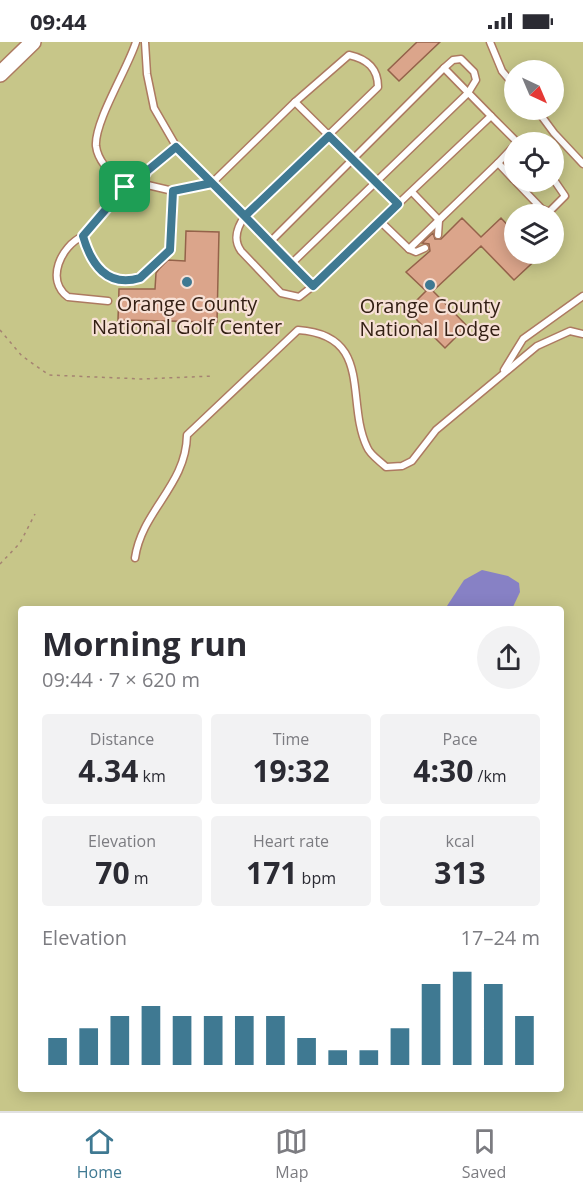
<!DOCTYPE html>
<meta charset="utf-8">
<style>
:root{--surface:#fff;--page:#f2f2f3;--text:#2b2b33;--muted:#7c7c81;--line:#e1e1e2;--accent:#3f7992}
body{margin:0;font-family:"Open Sans",sans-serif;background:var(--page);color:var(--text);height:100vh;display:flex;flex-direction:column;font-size:22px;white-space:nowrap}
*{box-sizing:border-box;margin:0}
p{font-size:20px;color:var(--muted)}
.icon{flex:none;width:33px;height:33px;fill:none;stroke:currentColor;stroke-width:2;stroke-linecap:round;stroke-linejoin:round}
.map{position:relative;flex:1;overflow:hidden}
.drawer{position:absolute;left:18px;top:564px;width:546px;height:486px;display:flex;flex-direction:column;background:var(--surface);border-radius:6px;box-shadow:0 3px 15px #0003}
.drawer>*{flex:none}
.needle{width:39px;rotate:136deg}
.controls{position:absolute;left:504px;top:18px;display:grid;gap:12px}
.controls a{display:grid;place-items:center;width:60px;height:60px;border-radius:50%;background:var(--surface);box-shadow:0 3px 15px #0003;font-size:30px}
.pin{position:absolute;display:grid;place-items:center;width:51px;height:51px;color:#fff;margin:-26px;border-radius:12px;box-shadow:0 3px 9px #0006}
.round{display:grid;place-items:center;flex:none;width:63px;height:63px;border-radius:32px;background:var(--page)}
.head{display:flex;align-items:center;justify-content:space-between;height:102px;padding:0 24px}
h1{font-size:33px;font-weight:700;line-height:45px}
.metrics{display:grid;grid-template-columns:repeat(3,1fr);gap:9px;height:102px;padding:6px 24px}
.metrics div{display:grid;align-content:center;border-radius:6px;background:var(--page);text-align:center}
.metrics b{font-size:30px;font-weight:700}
.metrics small{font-size:16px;font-weight:400}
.metrics p{font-size:16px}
.chart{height:168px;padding:12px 24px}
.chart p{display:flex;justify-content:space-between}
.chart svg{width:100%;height:108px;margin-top:6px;stroke:var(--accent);stroke-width:6}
.status{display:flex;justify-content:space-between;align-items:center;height:42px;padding:0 30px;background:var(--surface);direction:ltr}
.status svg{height:16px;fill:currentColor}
.tab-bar{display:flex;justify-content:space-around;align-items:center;height:84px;border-top:2px solid var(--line);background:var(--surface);font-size:16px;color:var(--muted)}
.tab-bar a{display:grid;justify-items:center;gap:3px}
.tab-bar .selected{color:var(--accent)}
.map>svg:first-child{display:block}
.green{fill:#c7c689;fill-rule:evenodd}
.water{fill:#8781c5}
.building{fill:#dba58b;stroke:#94624a;stroke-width:1.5}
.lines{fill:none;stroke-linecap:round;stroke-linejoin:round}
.service-casing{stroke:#ad7a61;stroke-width:9}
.tertiary-casing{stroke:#ad7a61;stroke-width:18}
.path{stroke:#a58372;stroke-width:1.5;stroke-dasharray:3 4.5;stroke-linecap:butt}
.service{stroke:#fff;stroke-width:6}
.tertiary{stroke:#fff;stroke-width:15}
.route-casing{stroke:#fff;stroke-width:12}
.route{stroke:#3f7992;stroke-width:8}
.poi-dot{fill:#3f7992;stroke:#f7e0d5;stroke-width:2}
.labels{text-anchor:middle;stroke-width:4.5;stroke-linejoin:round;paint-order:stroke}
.poi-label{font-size:20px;fill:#321e13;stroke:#f7e0d5}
</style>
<div class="status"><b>09:44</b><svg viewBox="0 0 49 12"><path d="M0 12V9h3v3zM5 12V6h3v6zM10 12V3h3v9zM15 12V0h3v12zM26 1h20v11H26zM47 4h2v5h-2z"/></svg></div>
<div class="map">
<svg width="583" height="1069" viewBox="0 0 583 1069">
<rect width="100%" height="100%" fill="#facdb7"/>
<path class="green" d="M0,0H583V1069H0ZM514,28H554V68H514ZM514,100H554V140H514ZM514,172H554V212H514ZM21,567H561V1047H21Z"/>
<path class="water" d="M482,528L508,534L519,541L520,550L512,567H445L464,538Z"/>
<g class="building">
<path d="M417,0H440L399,39L388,28Z"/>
<path d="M462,176L481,195L501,176L514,190V212H542L514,238L481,204L433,249L467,284L445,306L407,268L426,249L406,230L430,209L429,202L422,201L433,191L435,197H441Z"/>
<path d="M186,189L219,190L217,280L118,278L119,247H155L156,231L159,227L168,218L185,219Z"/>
</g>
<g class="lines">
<g class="service-casing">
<g id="service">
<path d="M145,0L147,32L154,66L176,104L313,244L398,162L295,60L212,141L173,149C173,167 174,188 170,205C168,213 158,221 152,226C117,256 93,229 83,194L125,145L139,141L173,149"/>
<path d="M490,0L502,29L514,43"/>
<path d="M295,60L349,13C367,17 378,26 378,45L245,174C237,185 233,198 241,209L281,251L299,255L313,244"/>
<path d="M537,68L554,91L583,122"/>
<path d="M491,74L517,100"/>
<path d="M498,121L514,104"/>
<path d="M516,140L542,167L549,170L565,154L554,138"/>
<path d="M139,141L147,129L176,104"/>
<path d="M125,145C114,134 98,121 96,104C94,80 128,26 136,0"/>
<path d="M412,150L439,178L498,121L514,138"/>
<path d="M380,179L409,207L439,178"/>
<path d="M438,193L439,178"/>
<path d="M83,194C61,204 45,238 68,255L108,259"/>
<path d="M270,200L444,26L491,74L398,162"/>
<path d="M409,207L416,210L425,206"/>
<path d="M291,222L468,51L476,38L474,30L461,17L453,18L444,26"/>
<path d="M504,328L523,297L583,254"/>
<path d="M135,516C142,468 186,444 187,393L298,288C374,293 345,359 367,405C370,413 380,419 386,425L402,424L412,419L436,388L537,304L570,289L583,292"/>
</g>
</g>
<g class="tertiary-casing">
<path id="tertiary" d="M0,32L33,0"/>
</g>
<g class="path">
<path d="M0,288L22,314L49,333L142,337L213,334"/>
<path d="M0,522L20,501L35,472"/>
</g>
<use href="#service" class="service"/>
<use href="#tertiary" class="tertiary"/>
</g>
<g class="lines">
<g class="route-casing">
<path id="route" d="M125,145L83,194C91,222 107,246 140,236L170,208L173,149L212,141C246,175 279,210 313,244L398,162L329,94L245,174L176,105L147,129L140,141L125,145"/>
</g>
<use href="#route" class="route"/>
</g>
<g class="poi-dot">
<circle cx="187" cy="240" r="6"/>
<circle cx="430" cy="243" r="6"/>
</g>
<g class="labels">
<g class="poi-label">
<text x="187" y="269">Orange County<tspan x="187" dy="23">National Golf Center</tspan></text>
<text x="430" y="271">Orange County<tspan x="430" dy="23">National Lodge</tspan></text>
</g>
</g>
</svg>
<div class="controls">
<a><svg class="needle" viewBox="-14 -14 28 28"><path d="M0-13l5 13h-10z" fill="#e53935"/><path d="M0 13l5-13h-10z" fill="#7c7c81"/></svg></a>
<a><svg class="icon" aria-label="locate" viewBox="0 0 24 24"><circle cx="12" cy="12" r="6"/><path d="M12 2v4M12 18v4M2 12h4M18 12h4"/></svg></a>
<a><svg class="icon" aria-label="layers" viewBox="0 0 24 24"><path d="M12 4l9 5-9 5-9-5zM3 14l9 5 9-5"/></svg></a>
</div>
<div class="pin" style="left:125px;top:145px;background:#1e9e55"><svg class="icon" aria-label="arrive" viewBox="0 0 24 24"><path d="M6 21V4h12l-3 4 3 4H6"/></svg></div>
<section class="drawer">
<div class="head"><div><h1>Morning run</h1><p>09:44 · 7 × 620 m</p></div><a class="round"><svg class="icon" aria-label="share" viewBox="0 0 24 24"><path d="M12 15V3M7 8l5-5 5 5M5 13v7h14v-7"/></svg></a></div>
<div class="metrics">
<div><p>Distance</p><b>4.34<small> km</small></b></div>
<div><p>Time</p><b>19:32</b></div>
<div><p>Pace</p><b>4:30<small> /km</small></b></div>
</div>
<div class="metrics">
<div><p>Elevation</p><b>70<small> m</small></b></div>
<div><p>Heart rate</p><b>171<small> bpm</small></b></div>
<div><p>kcal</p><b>313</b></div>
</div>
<div class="chart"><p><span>Elevation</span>17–24 m</p>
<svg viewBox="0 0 160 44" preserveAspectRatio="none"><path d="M5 44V33M15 44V29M25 44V24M35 44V20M45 44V24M55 44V24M65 44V24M75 44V24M85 44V33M95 44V38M105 44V38M115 44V29M125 44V11M135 44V6M145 44V11M155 44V24"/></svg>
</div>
</section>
</div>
<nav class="tab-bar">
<a class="selected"><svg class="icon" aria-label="home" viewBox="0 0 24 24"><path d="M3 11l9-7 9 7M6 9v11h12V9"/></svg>Home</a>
<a><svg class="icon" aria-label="map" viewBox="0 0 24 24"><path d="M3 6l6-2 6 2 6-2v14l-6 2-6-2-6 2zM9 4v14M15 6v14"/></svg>Map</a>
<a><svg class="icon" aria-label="saved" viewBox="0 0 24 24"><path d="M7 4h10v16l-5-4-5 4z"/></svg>Saved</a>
</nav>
